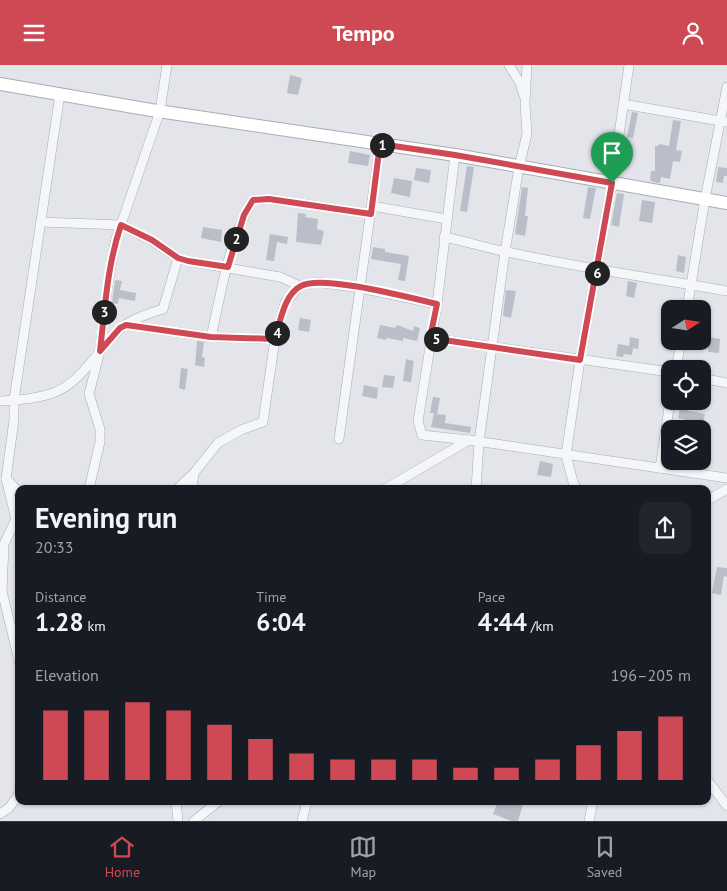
<!DOCTYPE html>
<meta charset="utf-8">
<style>
:root{--surface:#171b24;--page:#20242c;--text:#f1f3f6;--muted:#9ea1a6;--line:#363941;--accent:#ce4954}
body{margin:0;font-family:"PT Sans",sans-serif;background:var(--page);color:var(--text);height:100vh;display:flex;flex-direction:column;font-size:19px;white-space:nowrap}
*{box-sizing:border-box;margin:0}
p{font-size:16px;color:var(--muted)}
.icon{flex:none;width:28px;height:28px;fill:none;stroke:currentColor;stroke-width:2;stroke-linecap:round;stroke-linejoin:round}
.map{position:relative;flex:1;overflow:hidden}
.side{position:absolute;left:15px;top:420px;width:696px;height:320px;display:flex;flex-direction:column;background:var(--surface);border-radius:10px;box-shadow:0 1px 4px #0004}
.side>*{flex:none}
.needle{width:32px;rotate:78deg}
.controls{position:absolute;left:661px;top:235px;display:grid;gap:10px}
.controls a{display:grid;place-items:center;width:50px;height:50px;border-radius:10px;background:var(--surface);box-shadow:0 1px 4px #0004;font-size:25px}
.pin{position:absolute;display:grid;place-items:center;width:42px;height:42px;color:#fff;margin:-51px -21px;border-radius:50% 50% 50% 0;rotate:-45deg;box-shadow:0 0 5px #0007}
.pin .icon{rotate:45deg}
.km{position:absolute;width:25px;height:25px;margin:-12px;border-radius:50%;background:#222;color:#fff;font-size:14px;line-height:25px;text-align:center}
.round{display:grid;place-items:center;flex:none;width:52px;height:52px;border-radius:10px;background:var(--page)}
.headline{display:flex;align-items:center;justify-content:space-between;height:85px;padding:0 20px}
h1{font-size:28px;font-weight:800;line-height:38px}
.figures{display:grid;grid-template-columns:repeat(3,1fr);gap:8px;height:85px;padding:5px 20px}
.figures div{display:grid;align-content:center}
.figures b{font-size:25px;font-weight:800}
.figures small{font-size:14px;font-weight:400}
.figures p{font-size:14px}
.chart{height:140px;padding:10px 20px}
.chart p{display:flex;justify-content:space-between}
.chart svg{width:100%;height:90px;margin-top:5px;stroke:var(--accent);stroke-width:6}
header{display:flex;justify-content:space-between;align-items:center;height:65px;padding:0 20px;background:var(--accent);color:#fff;font-size:22px;font-weight:800}
.dock{display:flex;justify-content:space-around;align-items:center;height:70px;border-top:1px solid var(--line);background:var(--surface);font-size:14px;color:var(--muted)}
.dock a{display:grid;justify-items:center;gap:2px}
.dock .current{color:var(--accent)}
.map>svg:first-child{display:block}
.building{fill:#babec8}
.lines{fill:none;stroke-linecap:round;stroke-linejoin:round}
.street-casing{stroke:#a8acb5;stroke-width:10}
.secondary-casing{stroke:#a8acb5;stroke-width:14}
.street{stroke:#f5f6f9;stroke-width:9}
.secondary{stroke:#fff;stroke-width:12}
.route-casing{stroke:#fff;stroke-width:10}
.route{stroke:#ce4954;stroke-width:6}
</style>
<header><svg class="icon" aria-label="menu" viewBox="0 0 24 24"><path d="M4 6h16M4 12h16M4 18h16"/></svg>Tempo<svg class="icon" aria-label="person" viewBox="0 0 24 24"><circle cx="12" cy="8" r="4"/><path d="M4 21q1-7 8-7t8 7"/></svg></header>
<div class="map">
<svg width="727" height="756" viewBox="0 0 727 756">
<rect width="100%" height="100%" fill="#e3e5eb"/>
<g class="building">
<path d="M290,10L302,13L298,30L287,28Z"/>
<path d="M632,47L638,48L633,73L627,72Z"/>
<path d="M673,55L681,56L676,85L682,86L680,97L673,96L670,114L661,112L660,118L653,117L650,115L651,106H655V81H658L659,79L669,81Z"/>
<path d="M350,86L370,90L368,101L348,98Z"/>
<path d="M467,101L474,102L467,147L460,146Z"/>
<path d="M718,102L727,103V111H724L723,118L716,117Z"/>
<path d="M416,103L431,105L429,118L414,115Z"/>
<path d="M394,113L412,116L410,132L391,128Z"/>
<path d="M522,122L528,123L525,151H528L525,171L515,169Z"/>
<path d="M588,122L596,123L590,154L583,153Z"/>
<path d="M617,128L624,129L619,162L611,160Z"/>
<path d="M642,135L655,137L652,158L639,156Z"/>
<path d="M298,148L306,149L305,152L318,154L317,164L324,166L321,180L296,177Z"/>
<path d="M203,162L222,165L221,177L201,173Z"/>
<path d="M270,169L288,172L287,179L277,177L274,196L266,195Z"/>
<path d="M373,182L385,184V187L409,191L405,216L398,215L401,199L371,194Z"/>
<path d="M678,190L686,192L684,208L676,206Z"/>
<path d="M115,215L122,216L120,225L136,228L135,236L119,233L118,239L112,238Z"/>
<path d="M628,216L637,218L634,233L626,231Z"/>
<path d="M506,225L516,226L511,253L503,251Z"/>
<path d="M300,253L311,255L309,267L298,265Z"/>
<path d="M380,260L395,263L397,260L413,266L414,261L420,263L417,276L403,273V276L387,273L386,275L377,273Z"/>
<path d="M630,272L639,274L638,284L633,283L632,290L624,289L623,292L616,291L618,279L629,281Z"/>
<path d="M709,272L720,274L719,288L708,287Z"/>
<path d="M197,276L204,277L202,292L205,293L204,302L195,300Z"/>
<path d="M406,294L414,296L411,317L403,316Z"/>
<path d="M181,303L188,304L185,325L179,323Z"/>
<path d="M384,310L395,311L393,323L382,322Z"/>
<path d="M364,320L378,323L377,334L362,331Z"/>
<path d="M433,332L440,333L437,349L446,350L445,358L471,362L470,368L431,362L434,348H430Z"/>
<path d="M680,344L705,349L703,359L678,353Z"/>
<path d="M540,396L553,399L551,412L537,410Z"/>
<path d="M717,502L727,503V512L724,511L721,530L712,528Z"/>
<path d="M498,736H524L518,756H511L493,749Z"/>
</g>
<g class="lines">
<g class="street-casing">
<g id="street">
<path d="M509,0L520,18L524,31"/>
<path d="M623,39L726,57"/>
<path d="M455,90L437,239L418,356L422,370L469,375L727,413"/>
<path d="M372,141L446,154"/>
<path d="M41,157L121,160L151,175L178,193L188,196L280,212L300,221L317,217L360,223L437,239"/>
<path d="M444,172C465,176 486,183 507,187C580,203 654,213 727,226"/>
<path d="M687,244L705,134L727,22"/>
<path d="M126,260L211,272L275,274"/>
<path d="M211,272C221,229 229,173 253,135L269,134L371,149"/>
<path d="M430,273L670,307"/>
<path d="M676,304L681,276"/>
<path d="M702,313L727,318"/>
<path d="M0,336C18,335 36,334 53,328C81,318 98,285 119,265C130,254 148,249 163,244L178,193"/>
<path d="M339,374L380,79"/>
<path d="M660,403L670,336"/>
<path d="M6,414L19,427"/>
<path d="M89,424L100,377V364L89,329L100,286L107,225L115,177L160,46L167,0"/>
<path d="M177,424L194,408L218,378L241,365L263,357L275,274L285,238L300,221"/>
<path d="M192,424L194,408"/>
<path d="M385,424L469,375"/>
<path d="M476,424L479,377L505,187L519,102L527,69L525,38L527,0"/>
<path d="M577,424L573,417L566,390L580,295L612,118L629,0"/>
<path d="M708,435L727,424"/>
<path d="M19,596L2,526L4,479L16,454L6,414L14,355V335L60,29"/>
<path d="M708,716L727,741"/>
<path d="M176,736L178,756"/>
<path d="M0,749L9,743L19,729"/>
<path d="M194,756L219,736"/>
<path d="M302,756L307,736"/>
<path d="M589,756L593,736"/>
</g>
</g>
<g class="secondary-casing">
<path id="secondary" d="M0,19L151,45L455,90L727,138"/>
</g>
<use href="#street" class="street"/>
<use href="#secondary" class="secondary"/>
</g>
<g class="lines">
<g class="route-casing">
<path id="route" d="M380,79L455,90L612,118L580,295L430,273L437,239C411,233 321,209 301,221C284,229 280,258 275,274L211,272L126,260L120,263L100,286C105,244 107,201 121,160L152,175L178,193L188,196L228,202L244,150L253,135L269,134L371,149Z"/>
</g>
<use href="#route" class="route"/>
</g>
</svg>
<div class="controls">
<a><svg class="needle" viewBox="-14 -14 28 28"><path d="M0-13l5 13h-10z" fill="#e53935"/><path d="M0 13l5-13h-10z" fill="#9ea1a6"/></svg></a>
<a><svg class="icon" aria-label="locate" viewBox="0 0 24 24"><circle cx="12" cy="12" r="6"/><path d="M12 2v4M12 18v4M2 12h4M18 12h4"/></svg></a>
<a><svg class="icon" aria-label="layers" viewBox="0 0 24 24"><path d="M12 4l9 5-9 5-9-5zM3 14l9 5 9-5"/></svg></a>
</div>
<div class="pin" style="left:612px;top:118px;background:#1e9e55"><svg class="icon" aria-label="arrive" viewBox="0 0 24 24"><path d="M6 21V4h12l-3 4 3 4H6"/></svg></div>
<b class="km" style="left:382px;top:80px">1</b>
<b class="km" style="left:236px;top:174px">2</b>
<b class="km" style="left:104px;top:247px">3</b>
<b class="km" style="left:277px;top:268px">4</b>
<b class="km" style="left:436px;top:274px">5</b>
<b class="km" style="left:597px;top:208px">6</b>
<section class="side">
<div class="headline"><div><h1>Evening run</h1><p>20:33</p></div><a class="round"><svg class="icon" aria-label="share" viewBox="0 0 24 24"><path d="M12 15V3M7 8l5-5 5 5M5 13v7h14v-7"/></svg></a></div>
<div class="figures">
<div><p>Distance</p><b>1.28<small> km</small></b></div>
<div><p>Time</p><b>6:04</b></div>
<div><p>Pace</p><b>4:44<small> /km</small></b></div>
</div>
<div class="chart"><p><span>Elevation</span>196–205 m</p>
<svg viewBox="0 0 160 44" preserveAspectRatio="none"><path d="M5 44V10M15 44V10M25 44V6M35 44V10M45 44V17M55 44V24M65 44V31M75 44V34M85 44V34M95 44V34M105 44V38M115 44V38M125 44V34M135 44V27M145 44V20M155 44V13"/></svg>
</div>
</section>
</div>
<nav class="dock">
<a class="current"><svg class="icon" aria-label="home" viewBox="0 0 24 24"><path d="M3 11l9-7 9 7M6 9v11h12V9"/></svg>Home</a>
<a><svg class="icon" aria-label="map" viewBox="0 0 24 24"><path d="M3 6l6-2 6 2 6-2v14l-6 2-6-2-6 2zM9 4v14M15 6v14"/></svg>Map</a>
<a><svg class="icon" aria-label="saved" viewBox="0 0 24 24"><path d="M7 4h10v16l-5-4-5 4z"/></svg>Saved</a>
</nav>
